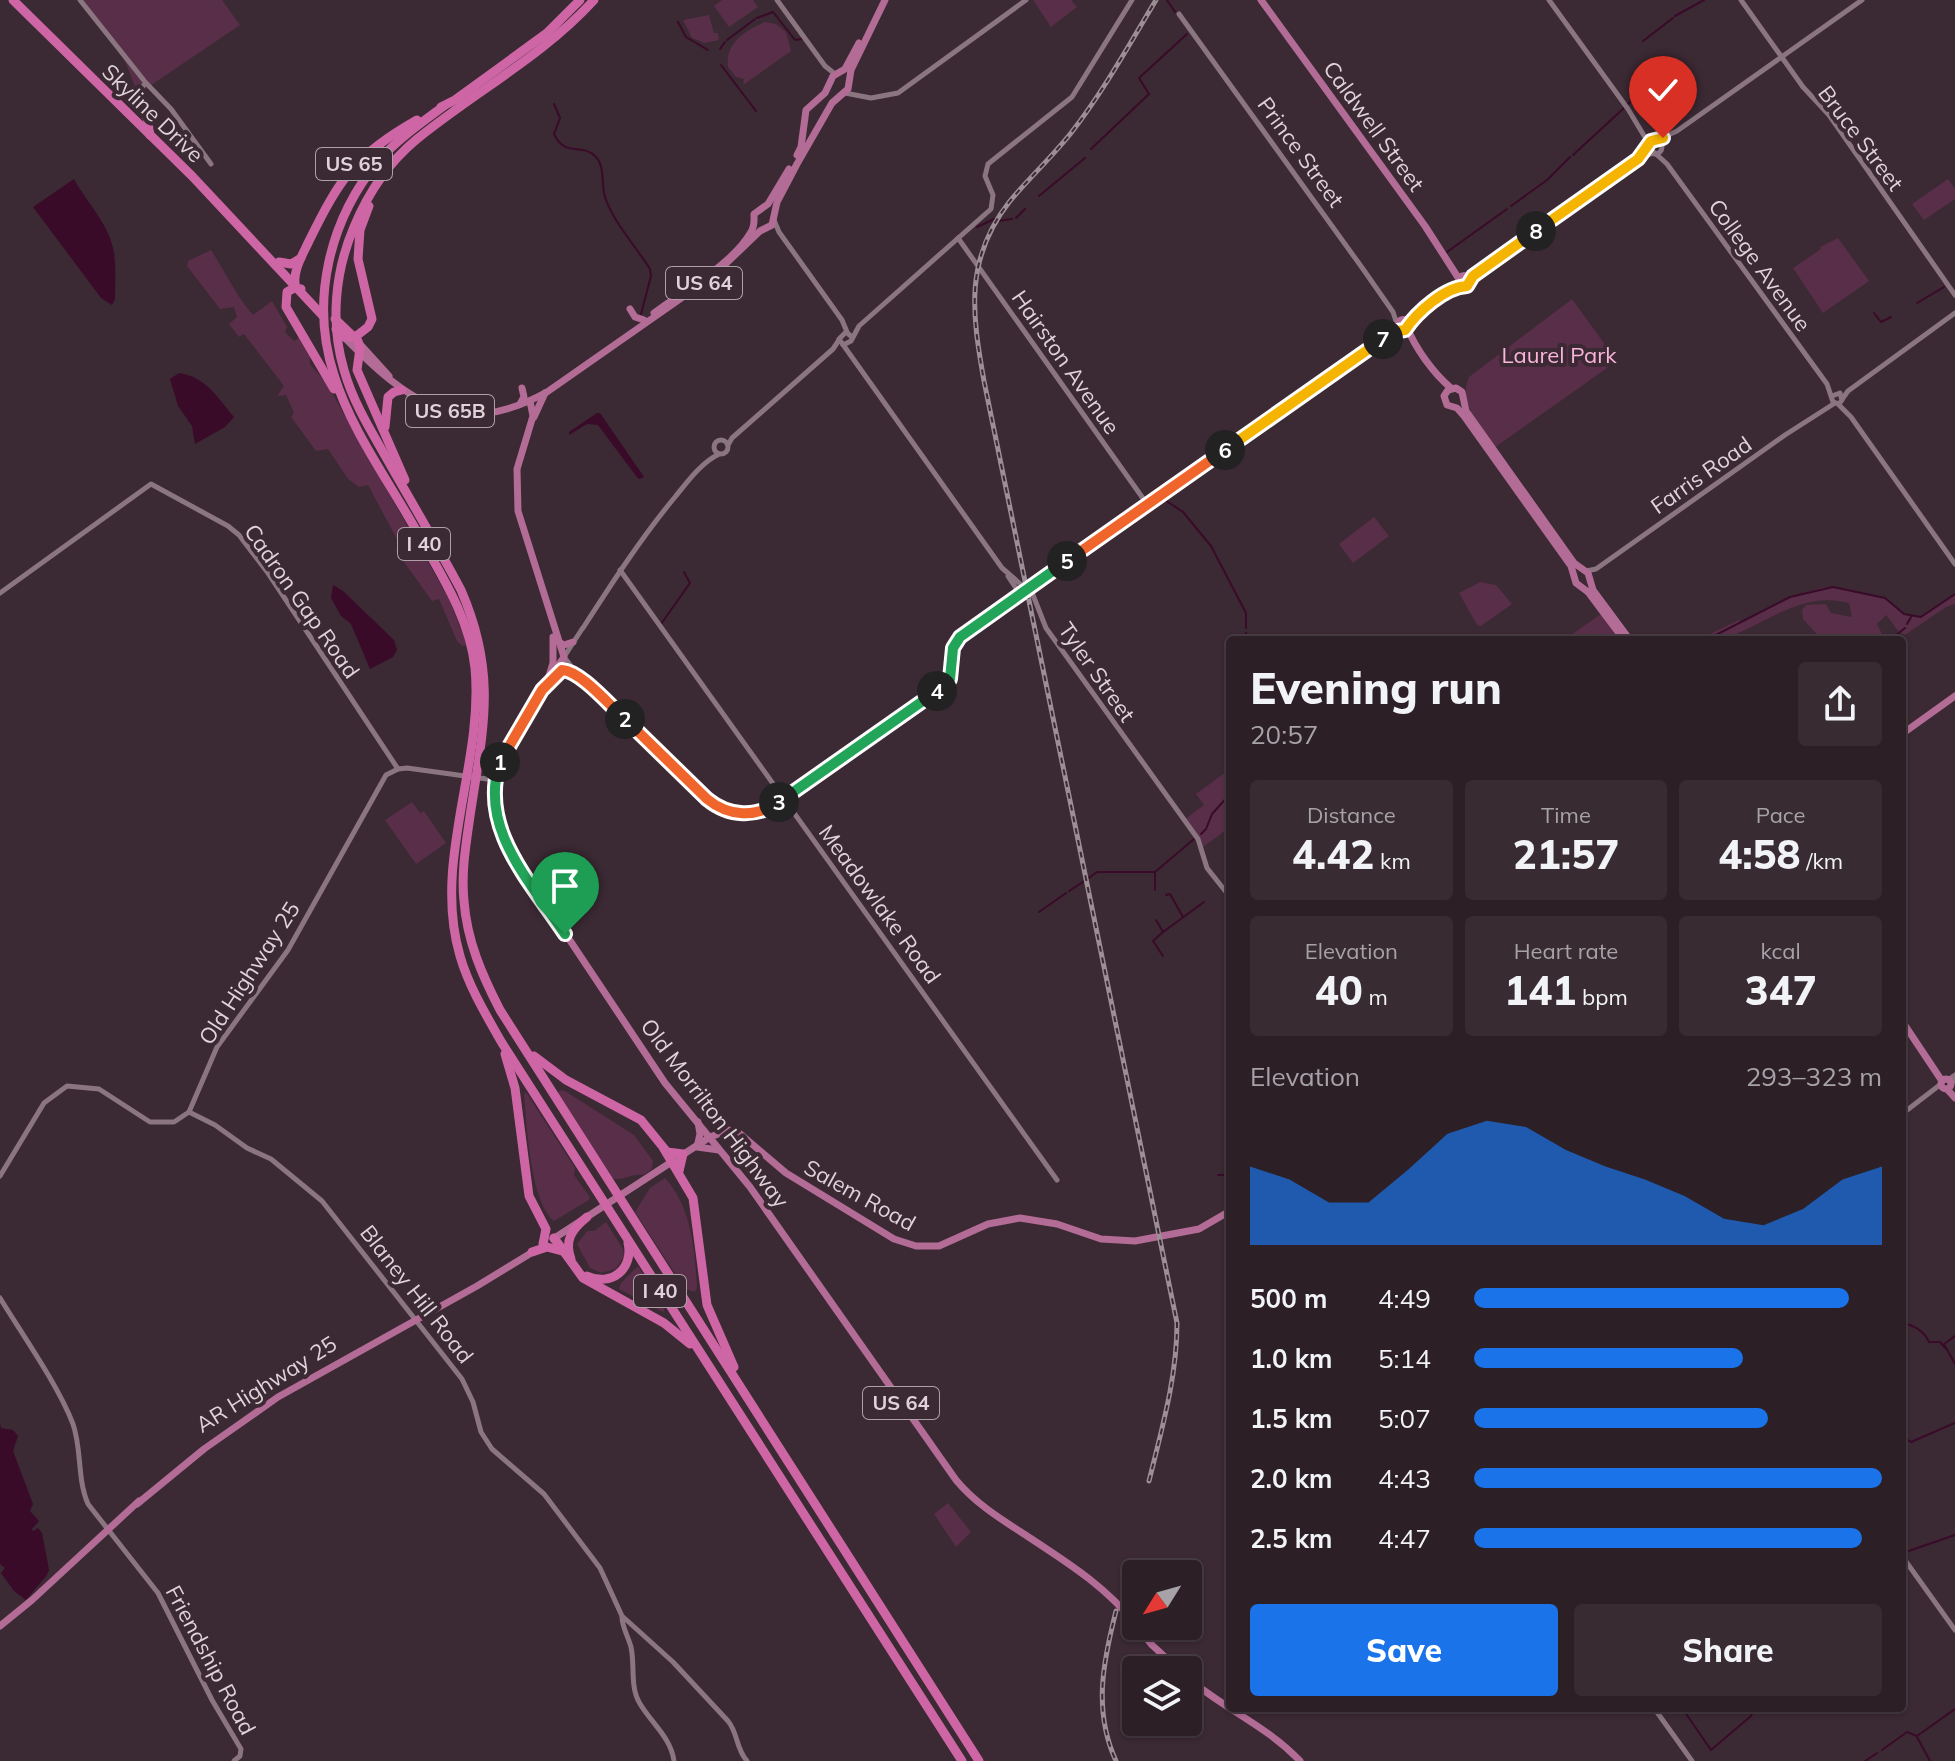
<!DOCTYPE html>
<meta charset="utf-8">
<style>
:root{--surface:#2c1f26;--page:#382c32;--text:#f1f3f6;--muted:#a6a2a7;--line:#483d43;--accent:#1a73e8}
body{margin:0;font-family:Mulish,sans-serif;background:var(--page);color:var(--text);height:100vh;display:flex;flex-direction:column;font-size:30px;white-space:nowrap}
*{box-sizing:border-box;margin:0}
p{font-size:26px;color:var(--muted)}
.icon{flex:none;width:44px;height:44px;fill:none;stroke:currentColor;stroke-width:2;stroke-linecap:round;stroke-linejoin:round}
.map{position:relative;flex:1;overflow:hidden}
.side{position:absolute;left:1226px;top:636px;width:680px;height:1076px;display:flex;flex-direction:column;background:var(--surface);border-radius:8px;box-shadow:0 2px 6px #0004,0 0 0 2px var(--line)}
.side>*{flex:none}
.needle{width:52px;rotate:233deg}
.buttons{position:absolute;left:1122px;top:1560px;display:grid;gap:16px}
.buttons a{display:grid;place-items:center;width:80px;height:80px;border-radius:8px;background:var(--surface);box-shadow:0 2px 6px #0004,0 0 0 2px var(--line);font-size:40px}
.pin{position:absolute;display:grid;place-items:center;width:68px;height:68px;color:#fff;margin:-82px -34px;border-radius:50% 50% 50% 0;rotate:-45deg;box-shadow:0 0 8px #0007}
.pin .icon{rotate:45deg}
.km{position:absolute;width:40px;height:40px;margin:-20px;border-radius:50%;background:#222;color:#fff;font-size:22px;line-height:40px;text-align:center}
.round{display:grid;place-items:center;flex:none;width:84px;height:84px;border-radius:8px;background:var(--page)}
.head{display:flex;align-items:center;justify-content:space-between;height:136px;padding:0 24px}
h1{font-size:44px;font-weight:800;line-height:60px}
.stats{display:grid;grid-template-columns:repeat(3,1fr);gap:12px;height:136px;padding:8px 24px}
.stats div{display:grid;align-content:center;border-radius:8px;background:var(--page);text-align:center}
.stats b{font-size:40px;font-weight:800}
.stats small{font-size:22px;font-weight:400}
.stats p{font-size:22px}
.chart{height:224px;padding:16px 24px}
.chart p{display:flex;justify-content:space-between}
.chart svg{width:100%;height:144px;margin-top:8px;fill:var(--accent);opacity:.7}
.button{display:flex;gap:16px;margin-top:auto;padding:16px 24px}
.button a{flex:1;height:92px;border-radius:8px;background:var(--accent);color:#fff;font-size:32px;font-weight:800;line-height:92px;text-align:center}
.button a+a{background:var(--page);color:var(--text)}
ul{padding:0 24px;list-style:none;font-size:26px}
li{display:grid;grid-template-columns:128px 96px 1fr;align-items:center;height:60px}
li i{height:20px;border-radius:10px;background:var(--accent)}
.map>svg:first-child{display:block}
.green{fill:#592e48}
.water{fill:#3a0a29}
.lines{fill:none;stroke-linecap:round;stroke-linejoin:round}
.stream{stroke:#3a0a29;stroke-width:2}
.minor{stroke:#8a7580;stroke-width:5}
.major{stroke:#b36c96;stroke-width:7}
.highway{stroke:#ce66a5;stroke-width:9}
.rail-casing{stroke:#9d8e96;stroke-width:5}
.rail{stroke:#3b2933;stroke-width:2;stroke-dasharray:6;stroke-linecap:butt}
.split-1-casing{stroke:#fff;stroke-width:16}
.split-2-casing{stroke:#fff;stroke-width:16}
.split-3-casing{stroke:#fff;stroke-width:16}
.split-4-casing{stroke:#fff;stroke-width:16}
.split-5-casing{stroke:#fff;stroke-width:16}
.split-6-casing{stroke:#fff;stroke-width:16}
.split-7-casing{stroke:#fff;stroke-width:16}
.split-8-casing{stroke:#fff;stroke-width:16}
.split-9-casing{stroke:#fff;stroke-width:16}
.split-1{stroke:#22a559;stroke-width:10}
.split-2{stroke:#f0652b;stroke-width:10}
.split-3{stroke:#f0652b;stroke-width:10}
.split-4{stroke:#22a559;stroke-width:10}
.split-5{stroke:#22a559;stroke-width:10}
.split-6{stroke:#f0652b;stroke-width:10}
.split-7{stroke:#f5b400;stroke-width:10}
.split-8{stroke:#f5b400;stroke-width:10}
.split-9{stroke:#f5b400;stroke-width:10}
.labels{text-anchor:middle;stroke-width:8;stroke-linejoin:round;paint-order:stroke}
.shield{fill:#3b2933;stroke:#aea0a7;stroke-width:2}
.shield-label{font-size:20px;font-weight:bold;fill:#dfd3d9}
.street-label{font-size:22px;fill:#dfd3d9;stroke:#3b2933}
.park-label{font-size:22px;fill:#f9b5db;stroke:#3b2933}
</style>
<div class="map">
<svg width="1955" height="1761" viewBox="0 0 1955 1761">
<rect width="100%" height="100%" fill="#3b2933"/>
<g class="green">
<path d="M83,0H222L240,25L138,94L119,46Z"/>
<path d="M722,0H753L758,7L729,27L714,6Z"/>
<path d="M1033,0H1071L1077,7L1051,27Z"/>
<path d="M709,15L714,33H718L719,40L705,43L692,38L683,20Z"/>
<path d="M765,22L776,24L786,32L791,51L743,85L744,79L736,77L728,67C725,43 745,30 765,22Z"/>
<path d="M1948,179L1955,189V199L1924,220L1912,204Z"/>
<path d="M1838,238L1869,281L1823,313L1793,268L1821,249L1820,247Z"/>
<path d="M211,250C225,271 236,296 253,315L272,301L287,327L285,332L294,341L299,338L310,355V364L327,384L450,601L467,645L462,646L457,641L439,599L432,601L396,551L400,545L368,485L359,487L348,479L328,449L316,451L291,417L294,413L286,395L277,396L284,386L244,334L239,337L229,324L237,317L234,307L220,309L187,266L188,261Z"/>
<path d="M1572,299L1617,361L1494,448C1480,427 1458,403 1469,377Z"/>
<path d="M1374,517L1389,536L1353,563L1339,544Z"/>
<path d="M1480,582L1496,585L1512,604L1481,626L1477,625L1459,593Z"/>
<path d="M1822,588H1843L1885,598L1904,614L1921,617L1955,594V604L1946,607L1905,635L1899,632L1886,615L1877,624L1884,638L1881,640H1822L1803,619L1802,610L1806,605L1826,604L1831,613L1852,617L1849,603C1801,590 1766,625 1722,639C1713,642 1700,640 1690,640L1708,635L1739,620L1741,623L1790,597Z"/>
<path d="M1601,614L1620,640H1564Z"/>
<path d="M1230,769V827L1203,847L1185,819L1204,805L1196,794Z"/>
<path d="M412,802L420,813L424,811L446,843L416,864L385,820Z"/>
<path d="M561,1090L565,1091L634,1135L653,1161L652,1169L643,1175C631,1173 621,1182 612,1178L557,1093Z"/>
<path d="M526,1092L575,1168L574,1175L590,1197L589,1200L554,1221C530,1201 527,1126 524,1095Z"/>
<path d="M665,1178C691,1206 695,1250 697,1287L695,1292L685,1289L635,1212L650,1188Z"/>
<path d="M606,1222L623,1249L624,1256L616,1269L601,1273L590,1268L577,1244L587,1231H594Z"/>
<path d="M638,1266L665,1307L663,1312L619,1289L621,1283Z"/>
<path d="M948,1503L971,1532L956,1547L934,1514Z"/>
</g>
<g class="water">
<path d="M74,179C87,203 110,225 114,253C116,268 115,284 115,299L112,305L101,298L33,207Z"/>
<path d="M179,373C206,377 217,397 234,417L225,427L195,444L192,426L178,406L170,379Z"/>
<path d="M597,413H600L644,477L639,479L636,476L598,425L587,424L569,435V432Z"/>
<path d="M333,585L343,591L394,640L397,650L393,657L370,669L351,624L341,616L331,598Z"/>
<path d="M0,1424L1,1428L13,1430L18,1436L13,1451L33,1504L30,1511L39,1521L32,1529L33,1531L38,1528L42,1533L49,1570L47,1575L26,1600L14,1591L1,1573L5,1568L0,1564Z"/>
</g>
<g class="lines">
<g class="stream">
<path d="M1167,0L1175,12"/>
<path d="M1675,16L1704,0"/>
<path d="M757,18L773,12L795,40L802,39"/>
<path d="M678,22L686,37L708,50"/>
<path d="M727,40L755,19"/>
<path d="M1643,41L1673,18"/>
<path d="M720,49L725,42"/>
<path d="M721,65L756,111"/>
<path d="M554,104L560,118L554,134C565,158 582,142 596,157C604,165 602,182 604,193C609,217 637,248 650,269L651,276L641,314"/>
<path d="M1628,104L1662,76"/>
<path d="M1091,149L1149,94L1139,78L1187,34"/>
<path d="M1573,155L1624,108"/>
<path d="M1039,196L1085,158"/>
<path d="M1511,206L1547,180L1570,157"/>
<path d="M1016,218L1025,209"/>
<path d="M998,221L1012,219"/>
<path d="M977,227L994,219"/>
<path d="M1447,252L1507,209"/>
<path d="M1917,303L1944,287"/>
<path d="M1874,313L1881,322L1891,317"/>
<path d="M1162,498L1183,512L1211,546L1246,613V628"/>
<path d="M661,624L690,583L684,572"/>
<path d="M1907,624L1911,617"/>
<path d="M1246,633L1247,640"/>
<path d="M1706,640L1790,597L1833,587L1885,598L1904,614L1921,617L1955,594"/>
<path d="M1890,640L1905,628"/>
<path d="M1201,834L1206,829L1212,814L1230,794"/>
<path d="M1155,872V890"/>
<path d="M1089,878L1097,872H1155L1194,839"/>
<path d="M1069,891L1086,880"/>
<path d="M1166,895L1170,894L1183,917"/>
<path d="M1039,912L1066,893"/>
<path d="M1156,920L1163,932L1153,941L1163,956"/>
<path d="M1163,932L1204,902"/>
<path d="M1218,1175H1230"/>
<path d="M1902,1291L1907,1298"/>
<path d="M1902,1324C1912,1323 1925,1332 1929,1342H1940L1945,1348"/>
<path d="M1955,1336L1944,1344L1955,1364"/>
<path d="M1902,1436L1911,1442L1955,1423"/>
<path d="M1903,1553L1955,1535"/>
<path d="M1682,1708L1711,1750L1751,1716L1754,1708"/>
<path d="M1917,1737L1930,1761"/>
<path d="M1882,1750L1907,1732L1917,1736L1955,1709"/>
<path d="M1865,1761L1877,1753"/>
</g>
<g class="minor">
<path d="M80,0L146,83L138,91L137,99L147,117"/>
<path d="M777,0L825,66L835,74"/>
<path d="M1549,0L1628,109L1649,144"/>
<path d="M1741,0L1803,87L1829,115L1955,295"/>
<path d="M1179,14L1363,269L1393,312L1397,324"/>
<path d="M147,84L171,109L211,164"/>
<path d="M845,93L871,98L898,93L1026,0"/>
<path d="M1657,140L1677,131L1862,0"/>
<circle cx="1655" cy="147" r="7"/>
<path d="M1655,153L1667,164L1827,384L1833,402L1839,404L1842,400L1840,393L1832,396"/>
<path d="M774,220L779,232L842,320L847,332"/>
<path d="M958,238L1147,504"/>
<path d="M1470,280L1638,159L1653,153"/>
<path d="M852,337L846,332L839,339L1002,568L1033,595L1046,628L1198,839L1207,868L1230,897"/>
<path d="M843,345L851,341L859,326L991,209L993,195L985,176L988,164L1072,97L1132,0"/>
<path d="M1843,398L1848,391L1955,313"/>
<path d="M1838,404L1851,417L1955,564"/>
<circle cx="721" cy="447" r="7"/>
<path d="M728,445L732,438L833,349L839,340"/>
<path d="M620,570L1057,1180"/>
<path d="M1586,571L1596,569L1785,435L1835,403"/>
<path d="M1008,576L1020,594"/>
<path d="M0,593L151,484L228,526L239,535L268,573L398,769"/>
<path d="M583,628C612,583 641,538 675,497C688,481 701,463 719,454"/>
<path d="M582,629L564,657L579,676L712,803C730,814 747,817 767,810L944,686C960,666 942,652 970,629L1345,365L1389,335L1400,330"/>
<path d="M1948,1080L1955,1075"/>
<path d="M1951,1084L1955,1079"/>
<path d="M189,1112L215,1125L247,1148L271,1159L322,1201L462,1379L473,1402L481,1432L492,1449L544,1494L600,1568L622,1616L673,1662L728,1721C738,1733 736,1749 747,1761"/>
<path d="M1902,1114L1941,1084"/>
<path d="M0,1176L44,1103L67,1086L99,1089L150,1122H174L189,1112L217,1047L288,950L386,775L398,769L407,768L494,780"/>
<path d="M0,1298C22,1334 58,1385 73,1424C82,1450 77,1479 88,1504L158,1593L212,1700L241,1749L240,1756L234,1761"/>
<path d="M1902,1556L1955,1630"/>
<path d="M622,1617C622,1627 628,1636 631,1647C635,1665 630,1686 639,1702C650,1722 671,1737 674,1761"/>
<path d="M1654,1708L1692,1761"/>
</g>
<g class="major">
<path d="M1261,0L1425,226L1459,279"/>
<path d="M797,155L801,147L806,110L825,93L833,76L845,69L859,43"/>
<circle cx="1464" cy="281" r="5.5"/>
<path d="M630,309L635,317L644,320"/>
<path d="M654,313C683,291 733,264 751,232C755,226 754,220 754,214L768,204L789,169"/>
<circle cx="1403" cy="325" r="5.5"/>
<path d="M1405,320L1415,317L1456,287L1462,286"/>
<path d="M1407,327C1415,348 1434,374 1451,388"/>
<path d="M344,337C407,401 458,441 547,392L713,276L760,231L772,225L777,202L797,164L832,103L848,89L851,70L885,0"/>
<path d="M360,344L389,376"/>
<path d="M530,401L533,416L517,469L518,511L564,657C545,686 498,751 494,782C491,804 497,824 505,843L665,1083L750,1187L956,1480C975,1503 999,1518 1024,1534C1065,1561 1106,1586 1136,1625"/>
<path d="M520,404L524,397L522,388"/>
<path d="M534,417L545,393"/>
<path d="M1624,640L1588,592L1576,583L1571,566L1464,416L1457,408L1447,405L1444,396L1448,390L1456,388L1462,392L1466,411L1574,563L1588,573L1593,590L1630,640"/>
<path d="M557,641L564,645L573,642"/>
<path d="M549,676L553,663V637"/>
<path d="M554,676L565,670L579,676"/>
<path d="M1902,734L1955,696"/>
<path d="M1902,1021L1942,1081"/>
<circle cx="1946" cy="1084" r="5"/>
<path d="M1947,1089L1955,1098"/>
<path d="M698,1122L700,1134L697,1147L719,1150"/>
<path d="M553,1239L710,1137L729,1130L739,1133L786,1173L894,1239L916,1246H939L988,1224L1020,1218L1057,1224L1101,1239L1135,1241L1199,1229L1230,1211"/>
<path d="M137,1504L204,1449L278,1397L477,1286L536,1250"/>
<path d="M0,1626L32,1600L139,1501"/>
<path d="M1137,1626L1152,1645L1179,1670"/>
<path d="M1188,1678C1224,1709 1267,1726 1300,1761"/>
</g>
<g class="highway">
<path d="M13,0L192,176L323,316"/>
<path d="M594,0C543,56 476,91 417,139C389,162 368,193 354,227C335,271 330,323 344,370C352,399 368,426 383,452C409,498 436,543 461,590C498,675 483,729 470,816C466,844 461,873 464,901C467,941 482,975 500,1010L979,1761"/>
<path d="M444,106C421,123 398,139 379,160C329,220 310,301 334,375C351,430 388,480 416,530C440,573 470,618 475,668C484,764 432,861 460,956C469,987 486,1015 502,1043L962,1761"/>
<path d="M441,107L455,100L547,33L580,0"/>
<path d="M147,117L150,135"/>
<path d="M279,262L291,264L301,258"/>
<path d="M296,288C291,273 303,254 309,241C340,178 355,155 417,120"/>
<path d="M301,289L294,288L287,292L286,307L334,389"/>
<path d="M335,319L358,341L360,348L357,370L405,480"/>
<path d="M336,329L344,337H355L368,327L372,319L358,259L360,230L369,206"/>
<path d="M385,427L388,397L394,392L402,390"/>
<path d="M505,1054L515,1088L529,1196L546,1229L543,1244"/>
<path d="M534,1056L566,1080L641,1120L667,1152L683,1154L679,1171"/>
<path d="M664,1149L693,1198L707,1305L734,1367"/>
<path d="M554,1238L583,1278L664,1323L690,1344"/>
<path d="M532,1252L547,1247L562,1251"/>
<path d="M571,1259C564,1240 572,1229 587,1217"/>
<path d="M587,1276C611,1287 634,1269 628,1243"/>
</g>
<g class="rail-casing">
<g id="rail">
<path d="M1149,1481C1162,1428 1177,1377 1177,1323L984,381C972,314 964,259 1010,201C1029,178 1052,157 1071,133C1103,92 1129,45 1156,0"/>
<path d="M1116,1611C1103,1662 1093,1711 1116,1761"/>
</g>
</g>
<use href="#rail" class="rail"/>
</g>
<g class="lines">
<g class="split-1-casing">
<path id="split-1" d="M500,762C478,828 530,881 565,934"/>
</g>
<g class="split-2-casing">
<path id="split-2" d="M500,762L542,690L562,670C581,671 610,706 625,719"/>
</g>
<g class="split-3-casing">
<path id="split-3" d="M625,719L707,799C729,817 756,818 779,802"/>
</g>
<g class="split-4-casing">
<path id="split-4" d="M779,802L937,691"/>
</g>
<g class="split-5-casing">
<path id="split-5" d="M937,691L950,679L953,648L960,637L1067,561"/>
</g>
<g class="split-6-casing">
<path id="split-6" d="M1067,561L1225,450"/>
</g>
<g class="split-7-casing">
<path id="split-7" d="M1225,450L1383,339"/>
</g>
<g class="split-8-casing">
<path id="split-8" d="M1383,339L1398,331L1405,330C1417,312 1445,287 1467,286L1473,276L1536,231"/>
</g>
<g class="split-9-casing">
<path id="split-9" d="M1536,231L1638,159L1651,141L1663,138"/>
</g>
<use href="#split-1" class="split-1"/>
<use href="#split-2" class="split-2"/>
<use href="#split-3" class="split-3"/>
<use href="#split-4" class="split-4"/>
<use href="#split-5" class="split-5"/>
<use href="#split-6" class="split-6"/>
<use href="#split-7" class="split-7"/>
<use href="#split-8" class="split-8"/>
<use href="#split-9" class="split-9"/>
</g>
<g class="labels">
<g class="shield">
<rect x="316" y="148" width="76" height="32" rx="6"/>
<rect x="666" y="267" width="76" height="32" rx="6"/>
<rect x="406" y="395" width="88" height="32" rx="6"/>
<rect x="398" y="528" width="52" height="32" rx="6"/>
<rect x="634" y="1275" width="52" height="32" rx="6"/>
<rect x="863" y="1387" width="76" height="32" rx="6"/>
</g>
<g class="shield-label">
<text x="354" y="171">US 65</text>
<text x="704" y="290">US 64</text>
<text x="450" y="418">US 65B</text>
<text x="424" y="551">I 40</text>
<text x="660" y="1298">I 40</text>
<text x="901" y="1410">US 64</text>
</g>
<g class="street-label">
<text transform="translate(153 113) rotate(44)" y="8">Skyline Drive</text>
<text transform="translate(1374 126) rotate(54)" y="8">Caldwell Street</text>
<text transform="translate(1861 138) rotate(53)" y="8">Bruce Street</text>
<text transform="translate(1301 152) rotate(54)" y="8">Prince Street</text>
<text transform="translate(1760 265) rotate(54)" y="8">College Avenue</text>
<text transform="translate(1066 362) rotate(55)" y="8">Hairston Avenue</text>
<text transform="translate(1701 475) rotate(-35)" y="8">Farris Road</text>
<text transform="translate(302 601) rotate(55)" y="8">Cadron Gap Road</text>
<text transform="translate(1097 672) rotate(55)" y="8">Tyler Street</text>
<text transform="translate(880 904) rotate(54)" y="8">Meadowlake Road</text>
<text transform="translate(249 973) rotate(-57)" y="8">Old Highway 25</text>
<text transform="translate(715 1113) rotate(53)" y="8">Old Morrilton Highway</text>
<text transform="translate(860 1195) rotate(29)" y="8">Salem Road</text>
<text transform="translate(417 1294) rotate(52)" y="8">Blaney Hill Road</text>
<text transform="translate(266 1384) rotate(-32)" y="8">AR Highway 25</text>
<text transform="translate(211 1660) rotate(62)" y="8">Friendship Road</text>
</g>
<g class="park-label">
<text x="1559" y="363">Laurel Park</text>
</g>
</g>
</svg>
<div class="buttons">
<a><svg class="needle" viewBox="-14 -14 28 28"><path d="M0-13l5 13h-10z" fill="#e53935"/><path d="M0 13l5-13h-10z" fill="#a6a2a7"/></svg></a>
<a><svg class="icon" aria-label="layers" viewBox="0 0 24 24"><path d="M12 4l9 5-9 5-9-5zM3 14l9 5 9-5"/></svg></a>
</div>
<div class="pin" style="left:565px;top:934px;background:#1e9e55"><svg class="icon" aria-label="arrive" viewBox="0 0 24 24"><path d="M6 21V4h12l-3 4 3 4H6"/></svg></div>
<div class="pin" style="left:1663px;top:138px;background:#d93025"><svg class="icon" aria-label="check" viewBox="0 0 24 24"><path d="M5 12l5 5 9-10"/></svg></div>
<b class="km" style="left:500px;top:762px">1</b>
<b class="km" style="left:625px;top:719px">2</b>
<b class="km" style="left:779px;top:802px">3</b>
<b class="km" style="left:937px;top:691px">4</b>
<b class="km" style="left:1067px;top:561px">5</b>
<b class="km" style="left:1225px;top:450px">6</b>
<b class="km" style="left:1383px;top:339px">7</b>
<b class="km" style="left:1536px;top:231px">8</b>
<section class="side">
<div class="head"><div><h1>Evening run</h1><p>20:57</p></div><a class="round"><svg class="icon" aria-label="share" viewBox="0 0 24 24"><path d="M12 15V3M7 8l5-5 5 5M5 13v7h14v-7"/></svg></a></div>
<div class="stats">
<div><p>Distance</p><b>4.42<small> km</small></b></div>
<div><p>Time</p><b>21:57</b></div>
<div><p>Pace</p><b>4:58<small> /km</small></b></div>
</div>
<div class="stats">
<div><p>Elevation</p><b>40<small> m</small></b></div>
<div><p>Heart rate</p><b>141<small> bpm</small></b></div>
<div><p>kcal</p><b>347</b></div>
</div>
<div class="chart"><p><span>Elevation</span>293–323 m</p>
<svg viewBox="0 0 160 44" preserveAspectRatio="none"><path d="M0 44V20L10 24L20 31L30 31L40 21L50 10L60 6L70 8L80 15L90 20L100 24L110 29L120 36L130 38L140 33L150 24L160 20V44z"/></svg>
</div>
<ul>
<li><b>500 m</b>4:49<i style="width:92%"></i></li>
<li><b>1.0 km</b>5:14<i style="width:66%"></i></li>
<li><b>1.5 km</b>5:07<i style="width:72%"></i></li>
<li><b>2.0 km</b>4:43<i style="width:100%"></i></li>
<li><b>2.5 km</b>4:47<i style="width:95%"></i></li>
</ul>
<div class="button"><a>Save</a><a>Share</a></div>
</section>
</div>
